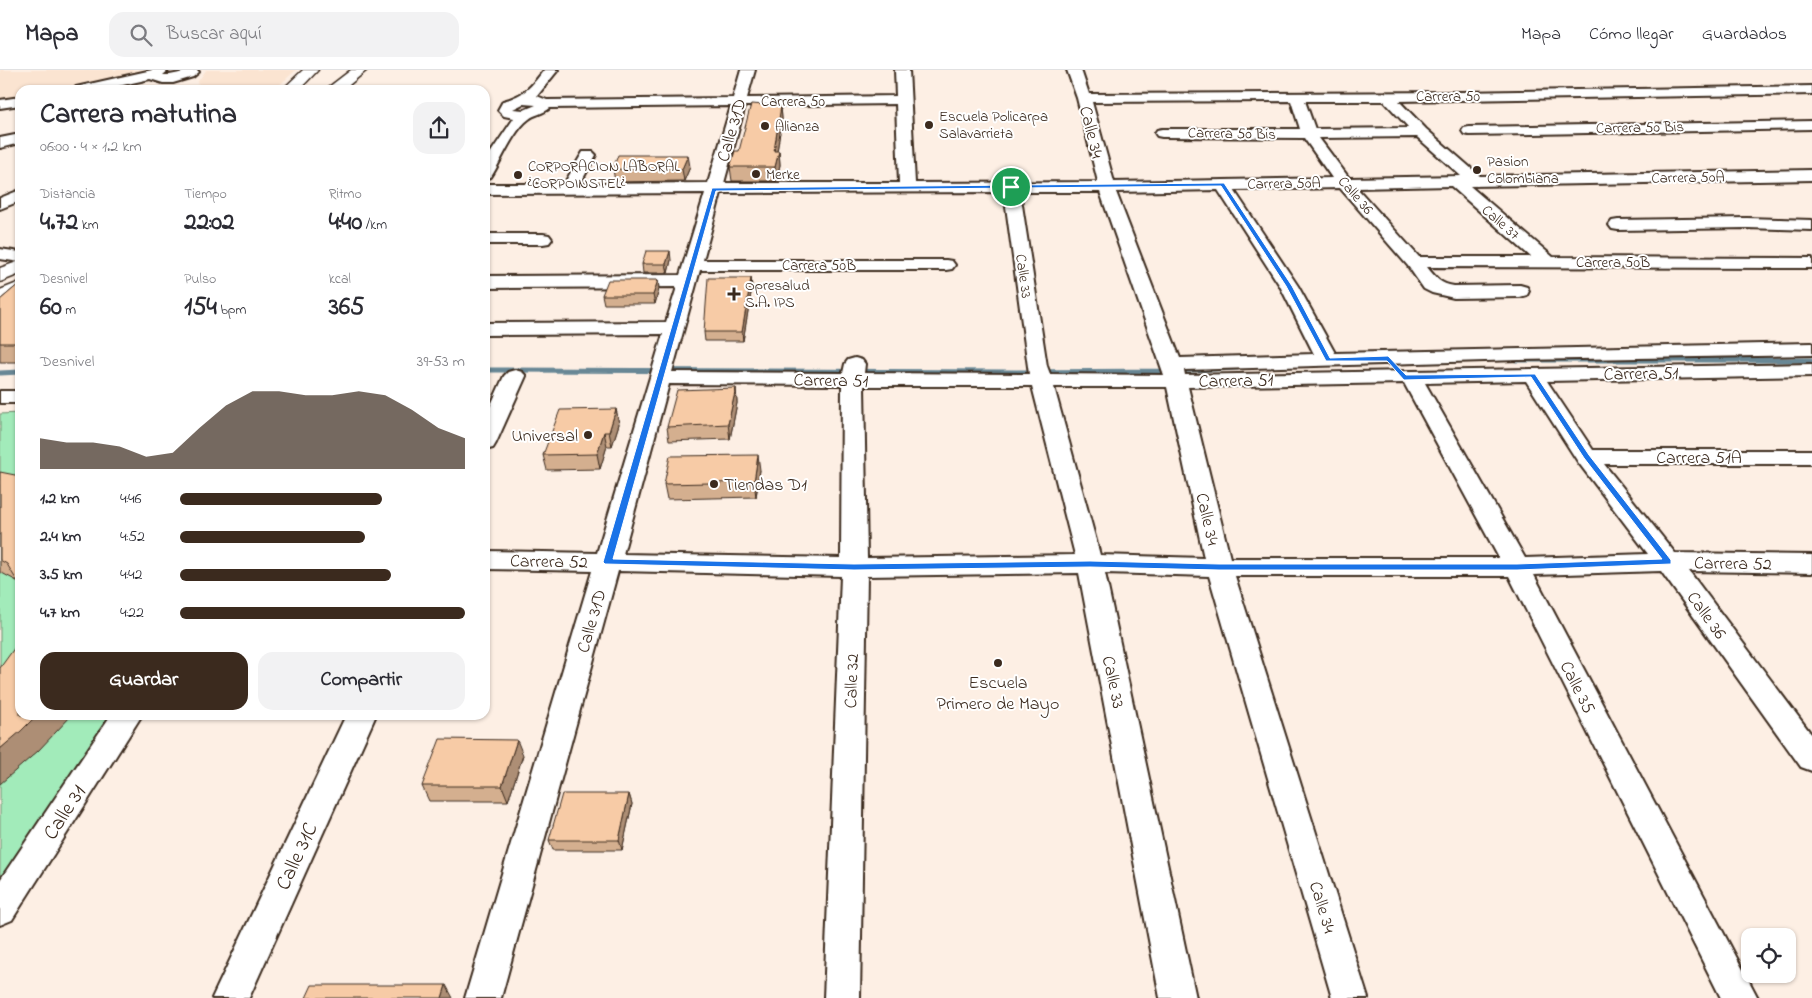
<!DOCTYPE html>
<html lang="es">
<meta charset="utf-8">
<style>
:root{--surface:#fff;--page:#f2f2f3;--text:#2b2b33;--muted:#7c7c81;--line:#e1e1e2;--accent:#3b2a1e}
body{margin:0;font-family:"Indie Flower",sans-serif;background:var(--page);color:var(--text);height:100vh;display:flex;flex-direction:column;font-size:19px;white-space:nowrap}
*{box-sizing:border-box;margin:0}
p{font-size:16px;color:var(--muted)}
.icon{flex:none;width:28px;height:28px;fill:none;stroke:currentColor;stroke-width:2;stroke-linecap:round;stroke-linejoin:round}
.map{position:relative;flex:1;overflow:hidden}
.details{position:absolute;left:15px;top:15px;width:475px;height:635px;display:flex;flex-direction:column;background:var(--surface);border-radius:15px;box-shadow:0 1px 4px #0004}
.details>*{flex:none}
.buttons{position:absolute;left:1741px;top:858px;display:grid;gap:10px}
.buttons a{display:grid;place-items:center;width:55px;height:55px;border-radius:10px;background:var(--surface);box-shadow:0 1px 4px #0004;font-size:25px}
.pin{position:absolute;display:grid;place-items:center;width:42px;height:42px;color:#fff;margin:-21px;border:2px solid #fff;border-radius:50%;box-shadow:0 1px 5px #0007}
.round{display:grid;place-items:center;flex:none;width:52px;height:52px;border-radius:15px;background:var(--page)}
.headline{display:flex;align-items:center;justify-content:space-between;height:85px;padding:0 25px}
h1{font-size:28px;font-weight:700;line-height:38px}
.metrics{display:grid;grid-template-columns:repeat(3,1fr);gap:8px;height:85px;padding:5px 25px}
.metrics div{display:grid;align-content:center}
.metrics b{font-size:25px;font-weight:700}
.metrics small{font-size:14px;font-weight:400}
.metrics p{font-size:14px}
.chart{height:140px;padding:10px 25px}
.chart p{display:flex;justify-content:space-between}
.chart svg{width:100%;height:90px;margin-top:5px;fill:var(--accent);opacity:.7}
.primary-button{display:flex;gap:10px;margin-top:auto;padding:10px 25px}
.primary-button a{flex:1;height:58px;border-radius:15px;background:var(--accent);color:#fff;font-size:20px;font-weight:700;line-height:58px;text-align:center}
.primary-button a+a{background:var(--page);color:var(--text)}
ul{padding:0 25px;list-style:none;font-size:16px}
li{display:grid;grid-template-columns:80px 60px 1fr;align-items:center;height:38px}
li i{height:12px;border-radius:6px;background:var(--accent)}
header{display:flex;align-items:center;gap:30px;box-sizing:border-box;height:70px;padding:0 25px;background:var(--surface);border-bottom:1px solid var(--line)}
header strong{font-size:24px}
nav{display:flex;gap:28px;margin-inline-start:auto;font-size:18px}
.search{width:350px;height:45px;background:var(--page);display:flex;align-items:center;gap:12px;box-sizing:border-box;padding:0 18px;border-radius:15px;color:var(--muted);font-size:19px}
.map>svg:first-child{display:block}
.built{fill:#fbe4d1}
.green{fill:#a2ebba;stroke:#6e8a6c}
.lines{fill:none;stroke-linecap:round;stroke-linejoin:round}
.stream{stroke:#678795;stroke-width:5}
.minor-casing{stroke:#3b2a1e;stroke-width:4}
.highway-casing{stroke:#3b2a1e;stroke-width:3}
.minor{fill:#fff;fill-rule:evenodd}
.highway{fill:#fff;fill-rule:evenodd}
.wall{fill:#d4af8f;stroke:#3b2a1e}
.shaded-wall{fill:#ad8e74;stroke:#3b2a1e}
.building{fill:#f7cba6;stroke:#3b2a1e}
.route{fill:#1a73e8;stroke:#fff;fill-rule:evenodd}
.poi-dot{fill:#3b2a1e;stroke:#fff;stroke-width:2}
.labels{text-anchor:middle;stroke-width:4;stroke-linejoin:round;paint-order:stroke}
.far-street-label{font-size:15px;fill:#3b2a1e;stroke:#fff}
.far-poi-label{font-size:15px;fill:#3b2a1e;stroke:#fff;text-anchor:start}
.street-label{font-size:18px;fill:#3b2a1e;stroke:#fff}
.poi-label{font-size:18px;fill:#3b2a1e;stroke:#fff;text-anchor:end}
.near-street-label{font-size:21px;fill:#3b2a1e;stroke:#fff}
</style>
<header>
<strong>Mapa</strong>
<div class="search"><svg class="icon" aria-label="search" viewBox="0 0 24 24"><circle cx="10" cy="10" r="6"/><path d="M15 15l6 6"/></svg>Buscar aquí</div>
<nav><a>Mapa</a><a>Cómo llegar</a><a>Guardados</a></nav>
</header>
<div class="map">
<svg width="1812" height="928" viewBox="0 0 1812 928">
<rect width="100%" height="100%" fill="#fdefe4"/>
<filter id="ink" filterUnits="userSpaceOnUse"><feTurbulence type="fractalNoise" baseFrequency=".02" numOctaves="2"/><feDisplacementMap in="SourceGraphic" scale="10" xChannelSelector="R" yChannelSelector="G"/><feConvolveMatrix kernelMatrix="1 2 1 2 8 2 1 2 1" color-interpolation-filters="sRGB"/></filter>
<g filter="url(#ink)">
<g class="built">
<path d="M0,0H151L140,5L67,20H20V29L0,32Z"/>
<path d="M206,0H296L274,20H209L197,13Z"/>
</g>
<path class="green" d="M20,343V645H114L0,813V344Z"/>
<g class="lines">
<g class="stream">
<path d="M1516,290H1812"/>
<path d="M485,300L1017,302L1169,301L1238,298"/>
<path d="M0,303L20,302"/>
</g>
<g class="minor-casing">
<g id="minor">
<path d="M152,0H169L163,5C175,6 185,0 197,0L199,2L193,7L173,13H163L150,9L100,20H74L76,17Z"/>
<path d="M544,0H558L537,26L547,30L733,28L741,0H755L747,28L896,26L895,0H909L915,113L1098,112L1077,28L1067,0H1081L1089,24L1462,22L1812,16V24L1399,31L1426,59L1480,106L1812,100V110L1470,116L1553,187L1812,188V198L1427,197C1436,208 1440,214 1454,216L1520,215L1527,217L1529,221L1527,225L1520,227L1454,228L1432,223L1424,219L1408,196L1340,118L1234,120L1298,216L1335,283L1812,273V285L1519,290L1184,300L1185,305L1812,294V306L1547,311L1593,380H1812V394H1604L1675,483L1812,485V503L1689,501L1812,665V701L1801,697L1661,501L1534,505L1758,928H1721L1509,506H1235L1368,928H1332L1209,506L1105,503L1196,928H1160L1079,503L867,506L860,928H824L841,506L618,501L501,928H465L592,501L485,499V481L597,483L663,264L485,265V253L666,252L677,217L485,218V206L680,205L705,123L485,124V114H564L583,82H593L596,85L580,114L708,113L731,36L550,38C543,44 535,44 529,49C513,61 502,90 491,107L485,109V91L514,48L504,46L498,40L503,31C525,25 531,17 544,0ZM1291,31L1300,59H1162L1157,60L1155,63L1157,66L1162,67L1304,68L1332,108L1114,112L1092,32ZM1305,31H1384L1409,58L1315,59ZM523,34L536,35L524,40L513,39ZM896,34L899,113H724L745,36ZM1417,67L1461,106L1349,108L1319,68ZM1451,116L1531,187H1419L1357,118ZM1218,120L1280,216L1314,284L1180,288L1116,122ZM1004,122L1029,304L864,303L865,294L862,290L855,288L848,290L845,294L843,303L672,302L700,200H946L952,199L955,195L952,191L946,190H703L721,123ZM1020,122H1100L1164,305L1050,304L1047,296ZM1526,311L1578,392L1648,484L1525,488L1425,313ZM1404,313L1499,488H1230L1188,317ZM669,314L842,315L841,488L623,484ZM864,316H1032L1075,485L867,488ZM1054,317H1167L1204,488L1100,485Z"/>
<path d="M20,27V35L0,38V30Z"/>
<path d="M1812,51V59L1469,65L1464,64L1462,61L1464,58L1469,57Z"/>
<path d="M20,64V73L0,78V68Z"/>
<path d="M20,120V131L0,139V128Z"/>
<path d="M1747,148L1812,150V160L1747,158L1618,160L1612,159L1609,155L1612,151L1618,150Z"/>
<path d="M485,164H543L549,165L552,169L549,173L543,174H485Z"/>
<path d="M0,179L20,182V192L0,189Z"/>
<path d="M515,300L522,302L526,306L496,373L493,378L485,380V348L504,306L508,302Z"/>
<rect x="0" y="321" width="20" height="12"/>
<path d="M111,645H142L12,850L0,855V810Z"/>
<path d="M346,645H376L249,928H212Z"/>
</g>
</g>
<g class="highway-casing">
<g id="highway">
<path d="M303,0H318L299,20H282Z"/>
<path d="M351,0H367L343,20H325Z"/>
<path d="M20,191V204L0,212V198Z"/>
<path d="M20,212V226L0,234V220Z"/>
</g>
</g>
<use href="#minor" class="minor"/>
<use href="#highway" class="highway"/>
</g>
<g class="wall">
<path d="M781,36L782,49L777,81H779L780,95L776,111H732L730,97L739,81Z"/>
<path d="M690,97L684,111L615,112L613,99Z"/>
<path d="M671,190L668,203H643L642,194Z"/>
<path d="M751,208L752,217L743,271H705L704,262Z"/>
<path d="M658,210L659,219L655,234H604L602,225Z"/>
<path d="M20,213V292H0V230Z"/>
<path d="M736,318L737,333L730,369L669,371L667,357Z"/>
<path d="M616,339L619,354L612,376H607L600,399L547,400L543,385Z"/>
<path d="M760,400L756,427L667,429L664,414Z"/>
<path d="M0,402L17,511L0,502Z"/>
<path d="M523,685L508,731H429L422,716Z"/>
<path d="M629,724L632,734L622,780H553L549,770Z"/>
</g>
<g class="shaded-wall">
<path d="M781,36L782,49L775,95L774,81Z"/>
<path d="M779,81L780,95L776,111L775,97Z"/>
<path d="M688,85L690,97L684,111L682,99Z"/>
<path d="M670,181L671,190L668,203L666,194Z"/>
<path d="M751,208L752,217L743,271L742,262Z"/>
<path d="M658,210L659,219L655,234L653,225Z"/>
<path d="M736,318L737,333L730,369L728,354Z"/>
<path d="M616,339L619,354L612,376L609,362Z"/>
<path d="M604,362L607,376L600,399L597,384Z"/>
<path d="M758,385L760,400L756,427L754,412Z"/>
<path d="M37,645H72L38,681L0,714V679Z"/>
<path d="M517,670L523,685L508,731L502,716Z"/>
<path d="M629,724L632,734L622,780L619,770Z"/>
<path d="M446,915L453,928H442Z"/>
</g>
<g class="building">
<path d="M751,34L781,36L774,81H779L775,97H730L735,81H739Z"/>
<path d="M618,85H688L682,99H613Z"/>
<path d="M646,181H670L666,194H642Z"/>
<path d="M708,208H751L742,262H704Z"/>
<path d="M608,210H658L653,225H602Z"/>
<path d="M20,213V273H0V230Z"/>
<path d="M736,318L728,354L667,357L677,320Z"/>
<path d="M616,339L609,362H604L597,384L543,385L560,340Z"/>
<path d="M758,385L754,412L664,414L670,386Z"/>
<path d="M0,402L20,406V516L7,494L0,490Z"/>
<path d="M20,562V645H37L21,661L0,679V598L18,573Z"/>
<path d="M440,669L517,670L502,716H422Z"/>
<path d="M562,724H629L619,770H549Z"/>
<path d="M312,915H446L442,928H306Z"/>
</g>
</g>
<path class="route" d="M1224,113L1292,216L1330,288L1388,286L1406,305L1535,304L1589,385L1671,490V494L1517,500H1219L1090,497L854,500L605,494L603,492L712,118ZM1221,116L1286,216L1326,291H1387L1404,310L1531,307L1584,388L1662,489L1517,494H1219L1090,491L854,494L613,489L716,121Z"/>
<g class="poi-dot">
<circle cx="929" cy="55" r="5"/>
<circle cx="765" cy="56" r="5"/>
<circle cx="1477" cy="100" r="5"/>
<circle cx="756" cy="104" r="5"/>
<circle cx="518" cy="105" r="5"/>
<path d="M731.5 216.5h5v5h5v5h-5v5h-5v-5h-5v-5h5z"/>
<circle cx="588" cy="365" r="5"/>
<circle cx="714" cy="414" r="5"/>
<circle cx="998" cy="593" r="5"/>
</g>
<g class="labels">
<g class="far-street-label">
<text x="1448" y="31">Carrera 50</text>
<text x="793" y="36">Carrera 50</text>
<text transform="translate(1640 57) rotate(-1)" y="5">Carrera 50 Bis</text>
<text transform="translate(1232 63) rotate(1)" y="5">Carrera 50 Bis</text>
<text transform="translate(1688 107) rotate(-1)" y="5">Carrera 50A</text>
<text transform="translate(1284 113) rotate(-1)" y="5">Carrera 50A</text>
<text transform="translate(1356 125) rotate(49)" y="5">Calle 36</text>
<text transform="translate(1501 152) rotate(41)" y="5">Calle 37</text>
<text x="1613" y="197">Carrera 50B</text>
<text x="819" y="200">Carrera 50B</text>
<text transform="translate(1024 206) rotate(82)" y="5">Calle 33</text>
</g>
<g class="far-poi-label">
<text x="939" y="51">Escuela Policarpa<tspan x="939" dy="17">Salavarrieta</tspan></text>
<text x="775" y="61">Alianza</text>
<text x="1487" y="96">Pasion<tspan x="1487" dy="17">Colombiana</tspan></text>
<text x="528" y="101">CORPORACION LABORAL<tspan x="528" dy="17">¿CORPOINSTEL¿</tspan></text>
<text x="766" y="109">Merke</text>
<text x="745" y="220">Opresalud<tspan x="745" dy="17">S.A. IPS</tspan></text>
</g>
<g class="street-label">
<text transform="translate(731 60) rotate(-74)" y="6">Calle 31D</text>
<text transform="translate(1092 62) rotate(76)" y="6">Calle 34</text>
<text transform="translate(1641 303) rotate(-1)" y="6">Carrera 51</text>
<text transform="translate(831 310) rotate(1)" y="6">Carrera 51</text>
<text transform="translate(1236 310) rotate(-1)" y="6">Carrera 51</text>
<text x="1699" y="393">Carrera 51A</text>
<text transform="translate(1208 449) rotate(77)" y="6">Calle 34</text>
<text transform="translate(549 491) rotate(1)" y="6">Carrera 52</text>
<text transform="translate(1733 493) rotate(1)" y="6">Carrera 52</text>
<text transform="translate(1707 545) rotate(54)" y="6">Calle 36</text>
<text transform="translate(591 551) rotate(-74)" y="6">Calle 31D</text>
<text transform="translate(851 611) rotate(-88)" y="6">Calle 32</text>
<text transform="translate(1114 612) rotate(78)" y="6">Calle 33</text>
<text transform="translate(1578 617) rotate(63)" y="6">Calle 35</text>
<text transform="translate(1323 837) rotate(73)" y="6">Calle 34</text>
</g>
<g class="poi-label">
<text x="578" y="371">Universal</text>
<text x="724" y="420" text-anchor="start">Tiendas D1</text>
<text x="998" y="618" text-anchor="middle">Escuela<tspan x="998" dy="21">Primero de Mayo</tspan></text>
</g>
<g class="near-street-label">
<text transform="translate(64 742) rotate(-57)" y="7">Calle 31</text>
<text transform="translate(296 786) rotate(-65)" y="7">Calle 31C</text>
</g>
</g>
</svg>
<div class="buttons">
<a><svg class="icon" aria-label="locate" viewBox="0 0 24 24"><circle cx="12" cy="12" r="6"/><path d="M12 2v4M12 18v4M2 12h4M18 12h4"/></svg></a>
</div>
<div class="pin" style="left:1011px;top:117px;background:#1e9e55"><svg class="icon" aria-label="arrive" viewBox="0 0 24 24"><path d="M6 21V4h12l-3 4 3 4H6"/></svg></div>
<section class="details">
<div class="headline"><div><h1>Carrera matutina</h1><p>06:00 · 4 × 1.2 km</p></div><a class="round"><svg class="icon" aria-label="share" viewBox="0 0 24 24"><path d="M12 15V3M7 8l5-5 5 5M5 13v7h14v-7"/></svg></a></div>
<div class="metrics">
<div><p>Distancia</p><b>4.72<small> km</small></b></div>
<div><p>Tiempo</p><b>22:02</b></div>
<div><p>Ritmo</p><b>4:40<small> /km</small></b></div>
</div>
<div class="metrics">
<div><p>Desnivel</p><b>60<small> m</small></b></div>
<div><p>Pulso</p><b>154<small> bpm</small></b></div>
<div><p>kcal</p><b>365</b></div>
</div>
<div class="chart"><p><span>Desnivel</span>39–53 m</p>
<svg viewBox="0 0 160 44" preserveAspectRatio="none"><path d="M0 44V29L10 31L20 31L30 33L40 38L50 36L60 24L70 13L80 6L90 6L100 8L110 8L120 6L130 8L140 15L150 24L160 29V44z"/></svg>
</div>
<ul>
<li><b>1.2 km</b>4:46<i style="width:71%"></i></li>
<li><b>2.4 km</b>4:52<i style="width:65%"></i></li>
<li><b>3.5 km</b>4:42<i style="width:74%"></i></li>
<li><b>4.7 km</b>4:22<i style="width:100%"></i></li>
</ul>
<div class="primary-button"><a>Guardar</a><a>Compartir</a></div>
</section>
</div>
